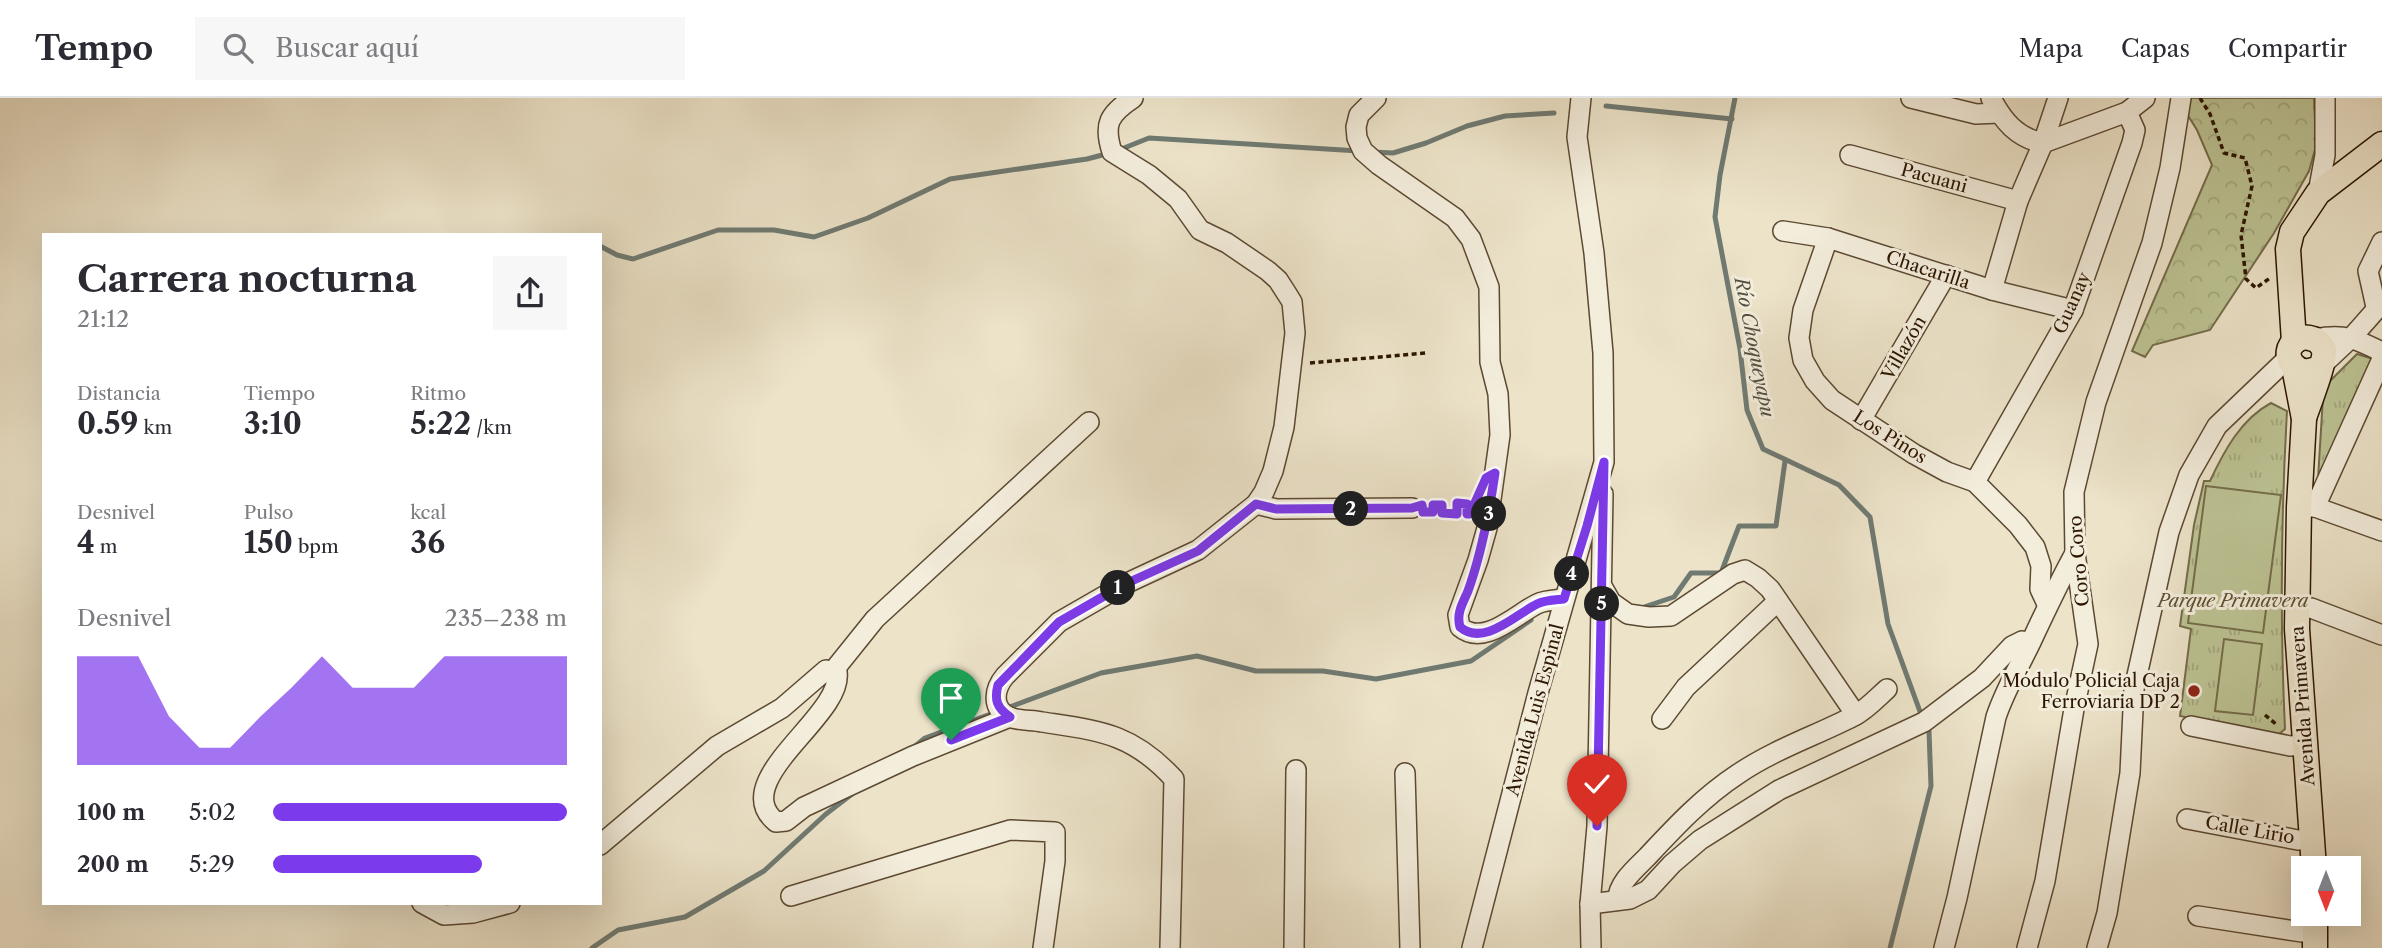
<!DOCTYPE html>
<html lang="es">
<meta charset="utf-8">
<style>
:root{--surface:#fff;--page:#f7f7f7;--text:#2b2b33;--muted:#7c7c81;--line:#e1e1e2;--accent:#7c3aed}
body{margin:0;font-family:"Libre Caslon Text",serif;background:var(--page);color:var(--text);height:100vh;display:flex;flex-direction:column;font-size:26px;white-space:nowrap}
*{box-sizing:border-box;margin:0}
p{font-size:23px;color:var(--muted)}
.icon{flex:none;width:38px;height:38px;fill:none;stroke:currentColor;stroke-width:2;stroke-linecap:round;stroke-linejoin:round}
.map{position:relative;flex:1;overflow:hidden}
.sheet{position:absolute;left:42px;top:135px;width:560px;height:672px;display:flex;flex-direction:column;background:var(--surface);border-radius:0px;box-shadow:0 7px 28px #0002}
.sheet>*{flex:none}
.needle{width:46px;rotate:180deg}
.controls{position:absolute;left:2291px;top:758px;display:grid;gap:14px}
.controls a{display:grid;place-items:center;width:70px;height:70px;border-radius:0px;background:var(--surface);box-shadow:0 7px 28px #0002;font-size:35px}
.pin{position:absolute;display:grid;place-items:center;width:60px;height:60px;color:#fff;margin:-72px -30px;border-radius:50% 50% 50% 0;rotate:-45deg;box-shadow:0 0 7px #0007}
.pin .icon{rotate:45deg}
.km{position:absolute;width:35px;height:35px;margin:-18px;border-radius:50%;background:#222;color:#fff;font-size:19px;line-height:35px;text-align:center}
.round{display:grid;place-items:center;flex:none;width:74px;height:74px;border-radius:0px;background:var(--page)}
.overview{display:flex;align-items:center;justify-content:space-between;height:119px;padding:0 35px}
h1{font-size:38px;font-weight:700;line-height:52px}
.stats{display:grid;grid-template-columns:repeat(3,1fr);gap:10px;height:119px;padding:7px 35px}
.stats div{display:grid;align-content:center}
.stats b{font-size:30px;font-weight:700}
.stats small{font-size:19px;font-weight:400}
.stats p{font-size:19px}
.chart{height:196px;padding:14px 35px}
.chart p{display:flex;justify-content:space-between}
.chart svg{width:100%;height:126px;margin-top:7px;fill:var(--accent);opacity:.7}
ul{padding:0 35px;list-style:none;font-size:23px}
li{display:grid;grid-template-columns:112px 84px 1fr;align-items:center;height:52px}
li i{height:18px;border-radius:9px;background:var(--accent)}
header{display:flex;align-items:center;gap:42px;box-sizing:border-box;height:98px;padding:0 35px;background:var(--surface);border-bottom:2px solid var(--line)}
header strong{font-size:33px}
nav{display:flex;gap:38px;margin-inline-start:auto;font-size:24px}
.search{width:490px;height:63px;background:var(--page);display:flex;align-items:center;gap:18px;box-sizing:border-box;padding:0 24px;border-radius:0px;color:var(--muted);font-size:26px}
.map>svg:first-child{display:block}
.grass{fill:url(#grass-tufts);stroke:#746c4a;stroke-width:2}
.forest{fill:url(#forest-crowns);stroke:#746c4a;stroke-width:2}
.garden{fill:#bcc293;stroke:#746c4a;stroke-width:2}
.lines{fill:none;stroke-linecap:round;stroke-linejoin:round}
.stream{stroke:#6f7a72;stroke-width:5}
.minor-casing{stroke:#5c4932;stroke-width:22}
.major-casing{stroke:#2c1600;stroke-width:27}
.path{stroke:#2c1600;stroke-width:3.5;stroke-dasharray:5 3.5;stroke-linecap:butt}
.minor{stroke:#f3eddc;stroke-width:19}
.major{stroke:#ece3c9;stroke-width:24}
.route-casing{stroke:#fff;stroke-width:14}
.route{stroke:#7c3aed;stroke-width:9}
.poi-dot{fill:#8f2418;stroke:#f3eddc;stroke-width:2.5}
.labels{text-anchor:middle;stroke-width:6;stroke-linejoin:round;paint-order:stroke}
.street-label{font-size:18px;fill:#2c1600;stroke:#f3eddc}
.park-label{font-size:18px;font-style:italic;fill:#5e5233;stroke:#f3eddc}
.poi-label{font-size:18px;fill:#2c1600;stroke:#f3eddc;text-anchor:end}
.water-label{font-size:19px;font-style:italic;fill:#535042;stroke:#f3eddc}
</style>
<header>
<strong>Tempo</strong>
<div class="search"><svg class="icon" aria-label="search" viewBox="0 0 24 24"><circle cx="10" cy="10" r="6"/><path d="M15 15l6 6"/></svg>Buscar aquí</div>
<nav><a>Mapa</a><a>Capas</a><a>Compartir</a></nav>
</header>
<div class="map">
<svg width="2382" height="850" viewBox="0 0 2382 850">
<defs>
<pattern id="grass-tufts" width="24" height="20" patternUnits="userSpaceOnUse" patternTransform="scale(1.75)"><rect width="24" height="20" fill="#bcc293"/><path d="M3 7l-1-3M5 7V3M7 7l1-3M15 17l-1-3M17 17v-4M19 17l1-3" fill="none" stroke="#a2a67d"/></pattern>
<pattern id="forest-crowns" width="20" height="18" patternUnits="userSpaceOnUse" patternTransform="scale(1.75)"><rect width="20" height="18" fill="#bcc293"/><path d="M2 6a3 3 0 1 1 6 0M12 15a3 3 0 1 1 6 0" fill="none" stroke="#a2a67d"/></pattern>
</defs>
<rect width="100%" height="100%" fill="#ece3c9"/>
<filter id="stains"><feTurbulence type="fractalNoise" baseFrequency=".00286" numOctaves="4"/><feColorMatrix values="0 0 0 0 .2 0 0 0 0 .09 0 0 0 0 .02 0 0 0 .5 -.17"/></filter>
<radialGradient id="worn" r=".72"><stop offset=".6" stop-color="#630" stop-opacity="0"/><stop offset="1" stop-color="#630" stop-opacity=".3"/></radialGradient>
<g class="grass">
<path d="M2357,256L2370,260L2373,263L2318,381L2323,299L2327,286Z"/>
<path d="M2271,305L2287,313C2281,419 2280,525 2285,631L2278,637L2180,618L2191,531L2180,528L2194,427L2204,383H2210C2224,353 2241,321 2271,305Z"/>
</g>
<path class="forest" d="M2177,0H2314L2316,48L2309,73L2274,135L2210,232L2153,247L2145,259L2132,253L2212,67L2197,32Z"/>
<g class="garden">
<path d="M2206,388L2281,397L2263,535L2188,525Z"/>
<path d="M2224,541L2262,546L2253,617L2215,613Z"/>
</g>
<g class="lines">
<g class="stream">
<path d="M1735,0L1720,77L1715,119L1740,251L1747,312L1763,351L1839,387L1870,419L1888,526L1922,619"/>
<path d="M1606,8L1732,21"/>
<path d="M1119,52L1149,40L1359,53"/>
<path d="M1372,54L1393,55L1426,45L1467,28L1505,18L1554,15"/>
<path d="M600,148L617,157L633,161L718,132H774L814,139L868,120L950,81L1087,61L1110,55"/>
<path d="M1644,509L1674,499L1691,475H1721L1739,428H1776L1785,363"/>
<path d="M1007,610L1101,575L1197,558L1256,573H1323L1376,581L1471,563L1531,522"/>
<path d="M913,650L925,640L996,614"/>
<path d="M592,850L618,832L685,819L764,773L826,716L852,696"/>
<path d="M1890,850L1931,688L1929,633L1926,628"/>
</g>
<g class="minor-casing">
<g id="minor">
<path d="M1133,0C1109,16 1103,26 1112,54L1149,77L1178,101L1200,132L1227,145L1268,173L1278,182L1287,196L1292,204L1295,235L1284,329L1273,373L1264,394L1256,406L1198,452L1125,486L1059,524L1005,578C994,591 991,610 1009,619C1019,623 1032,622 1042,624C1100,633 1132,635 1174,681L1170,850"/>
<path d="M1376,0L1359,17L1356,29L1357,40L1363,53L1379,67L1455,120L1471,141L1489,189L1490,264L1498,296L1500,337L1487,430L1478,462L1458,517L1460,529C1484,549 1515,517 1537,506C1545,502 1555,502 1564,501"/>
<path d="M1911,0L1976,16L1999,15"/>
<path d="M1991,0C2003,23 2017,40 2043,45L2127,14L2145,0"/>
<path d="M1850,57L2018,103"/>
<path d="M2318,95L2325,57V0"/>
<path d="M1783,133L1828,140L1992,192L2073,212"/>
<path d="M1828,140L1803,212L1799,240L1803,262L1815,283L1832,302L1914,356L1947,374L1975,384L2018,427L2035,449L2041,468L2040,491L2047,506"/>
<path d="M1992,192L2018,103L2043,45L2058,0"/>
<path d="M2376,209L2368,173L2382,144"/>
<path d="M2315,241C2344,235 2356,241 2382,254"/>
<path d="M2320,269L2352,239L2382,205"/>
<path d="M1861,322L1946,177"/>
<path d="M1975,384L2073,212L2132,45L2135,32L2127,14"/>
<path d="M1256,406L1276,411L1412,410"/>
<path d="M2303,409H2315L2382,433"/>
<path d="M2315,409L2382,261"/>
<path d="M1603,490L1611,504L1628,516L1649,519L1671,518L1733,476L1745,472L1758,480L1770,491L1856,617"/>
<path d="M2297,509L2311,510L2382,537"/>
<path d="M834,572L875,521L1089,324"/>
<path d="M1662,621L1686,589L1778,503"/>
<path d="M2191,628L2290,648L2306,647"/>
<path d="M1405,675L1410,850"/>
<path d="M2187,721L2298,742L2314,741"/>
<path d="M600,747L717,648L782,610L826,572L837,574C844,618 726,682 776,724L786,723L804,709L913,658L1010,619"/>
<path d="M791,798L1010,732L1055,734V763L1043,850"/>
<path d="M1618,802C1617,786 1636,770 1647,759C1676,728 1703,699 1738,676C1775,651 1815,638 1854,618C1866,612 1877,600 1887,591"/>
<path d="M422,805L444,817L473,815L510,805"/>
<path d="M1590,806L1630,801L1648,792L1672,766L1700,742L1779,692L1924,624L1982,580L2012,548L2022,543L2030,545"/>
<path d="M2198,818L2302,834H2316"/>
<path d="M1294,850L1296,672"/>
<path d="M1472,850L1538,595L1604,364L1603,255L1594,155L1577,39L1581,0"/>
<path d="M1591,850L1590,806L1597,728L1603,396"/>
<path d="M1944,850L1957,800L1996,619C2005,592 2019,569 2031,544C2045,514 2059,484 2075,455"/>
<path d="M2027,850L2045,783L2074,611L2088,546L2075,455L2074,394L2096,304L2152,145L2170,70L2181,0"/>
<path d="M2097,850L2107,815L2130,675L2134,591L2169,434L2189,377L2217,328L2289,259"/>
</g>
</g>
<g class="major-casing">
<g id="major">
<path d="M2294,244L2288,151L2292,134L2318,95L2382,46"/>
<path d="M2294,269L2304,321L2299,409L2297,531L2314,770"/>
<path d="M2304,320C2308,308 2326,262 2324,252C2322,247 2318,242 2313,241C2308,239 2302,239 2297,242C2277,254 2296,284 2320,269"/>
<path d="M2315,850V816"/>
</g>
</g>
<g class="path">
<path d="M2200,0L2210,16L2224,55L2245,60L2252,88L2241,137L2246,181L2256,190L2270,180"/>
<path d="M1310,265L1426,255"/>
<path d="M1427,414H1433V406H1442V415L1457,416V405L1467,406V416L1471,415"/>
<path d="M2265,617L2277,627"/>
</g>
<use href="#minor" class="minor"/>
<use href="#major" class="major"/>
</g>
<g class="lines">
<g class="route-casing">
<path id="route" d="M951,642L1010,619C997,610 994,602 998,587L1059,524L1125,486L1198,453L1256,406L1276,411L1412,410L1422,407L1423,414H1433V407H1442V415L1457,416V405L1467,406V416H1470L1486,380L1495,375C1489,416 1482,454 1468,493C1463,505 1456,515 1460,529C1484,549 1515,517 1537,506C1545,502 1555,502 1564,501L1587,428L1604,364L1597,728"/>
</g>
<use href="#route" class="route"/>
</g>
<circle class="poi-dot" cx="2194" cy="593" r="7"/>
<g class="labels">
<g class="street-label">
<text transform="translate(1934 80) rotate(15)" y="6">Pacuani</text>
<text transform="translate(1928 172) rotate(18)" y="6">Chacarilla</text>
<text transform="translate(2072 205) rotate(-66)" y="6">Guanay</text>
<text transform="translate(1904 250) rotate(-60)" y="6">Villazón</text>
<text transform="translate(1890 339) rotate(32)" y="6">Los Pinos</text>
<text transform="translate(2079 463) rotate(-95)" y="6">Coro Coro</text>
<text transform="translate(2303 608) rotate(-94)" y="6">Avenida Primavera</text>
<text transform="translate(1535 612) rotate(-75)" y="6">Avenida Luis Espinal</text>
<text transform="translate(2250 732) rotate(10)" y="6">Calle Lirio</text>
</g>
<g class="park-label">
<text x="2233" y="509">Parque Primavera</text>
</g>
<g class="poi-label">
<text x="2180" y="589">Módulo Policial Caja<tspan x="2180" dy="21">Ferroviaria DP 2</tspan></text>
</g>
<g class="water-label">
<text transform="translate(1755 249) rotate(79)" y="7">Río Choqueyapu</text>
</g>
</g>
<rect width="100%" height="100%" filter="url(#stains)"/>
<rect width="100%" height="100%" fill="url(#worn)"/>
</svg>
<div class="controls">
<a><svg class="needle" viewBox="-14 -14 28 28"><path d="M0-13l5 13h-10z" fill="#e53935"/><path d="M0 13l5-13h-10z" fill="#7c7c81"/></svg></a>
</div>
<div class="pin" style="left:951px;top:642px;background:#1e9e55"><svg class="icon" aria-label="arrive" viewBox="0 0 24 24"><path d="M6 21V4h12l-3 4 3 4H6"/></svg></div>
<div class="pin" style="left:1597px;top:728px;background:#d93025"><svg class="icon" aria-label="check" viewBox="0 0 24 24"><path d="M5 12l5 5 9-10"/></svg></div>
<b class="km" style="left:1118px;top:490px">1</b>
<b class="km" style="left:1351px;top:411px">2</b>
<b class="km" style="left:1489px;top:416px">3</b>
<b class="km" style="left:1572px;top:476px">4</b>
<b class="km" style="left:1602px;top:506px">5</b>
<section class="sheet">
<div class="overview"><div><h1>Carrera nocturna</h1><p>21:12</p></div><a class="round"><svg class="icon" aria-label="share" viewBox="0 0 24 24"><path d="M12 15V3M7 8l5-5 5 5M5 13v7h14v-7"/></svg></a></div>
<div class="stats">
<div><p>Distancia</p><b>0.59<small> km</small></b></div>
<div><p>Tiempo</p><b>3:10</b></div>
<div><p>Ritmo</p><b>5:22<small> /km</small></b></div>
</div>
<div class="stats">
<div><p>Desnivel</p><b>4<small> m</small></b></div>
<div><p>Pulso</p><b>150<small> bpm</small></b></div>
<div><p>kcal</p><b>36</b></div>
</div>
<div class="chart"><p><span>Desnivel</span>235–238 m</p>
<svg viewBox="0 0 160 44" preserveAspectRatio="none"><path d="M0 44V6L10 6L20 6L30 27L40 38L50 38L60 27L70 17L80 6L90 17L100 17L110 17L120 6L130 6L140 6L150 6L160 6V44z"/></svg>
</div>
<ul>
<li><b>100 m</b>5:02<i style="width:100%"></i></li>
<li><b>200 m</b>5:29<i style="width:71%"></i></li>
</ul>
</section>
</div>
